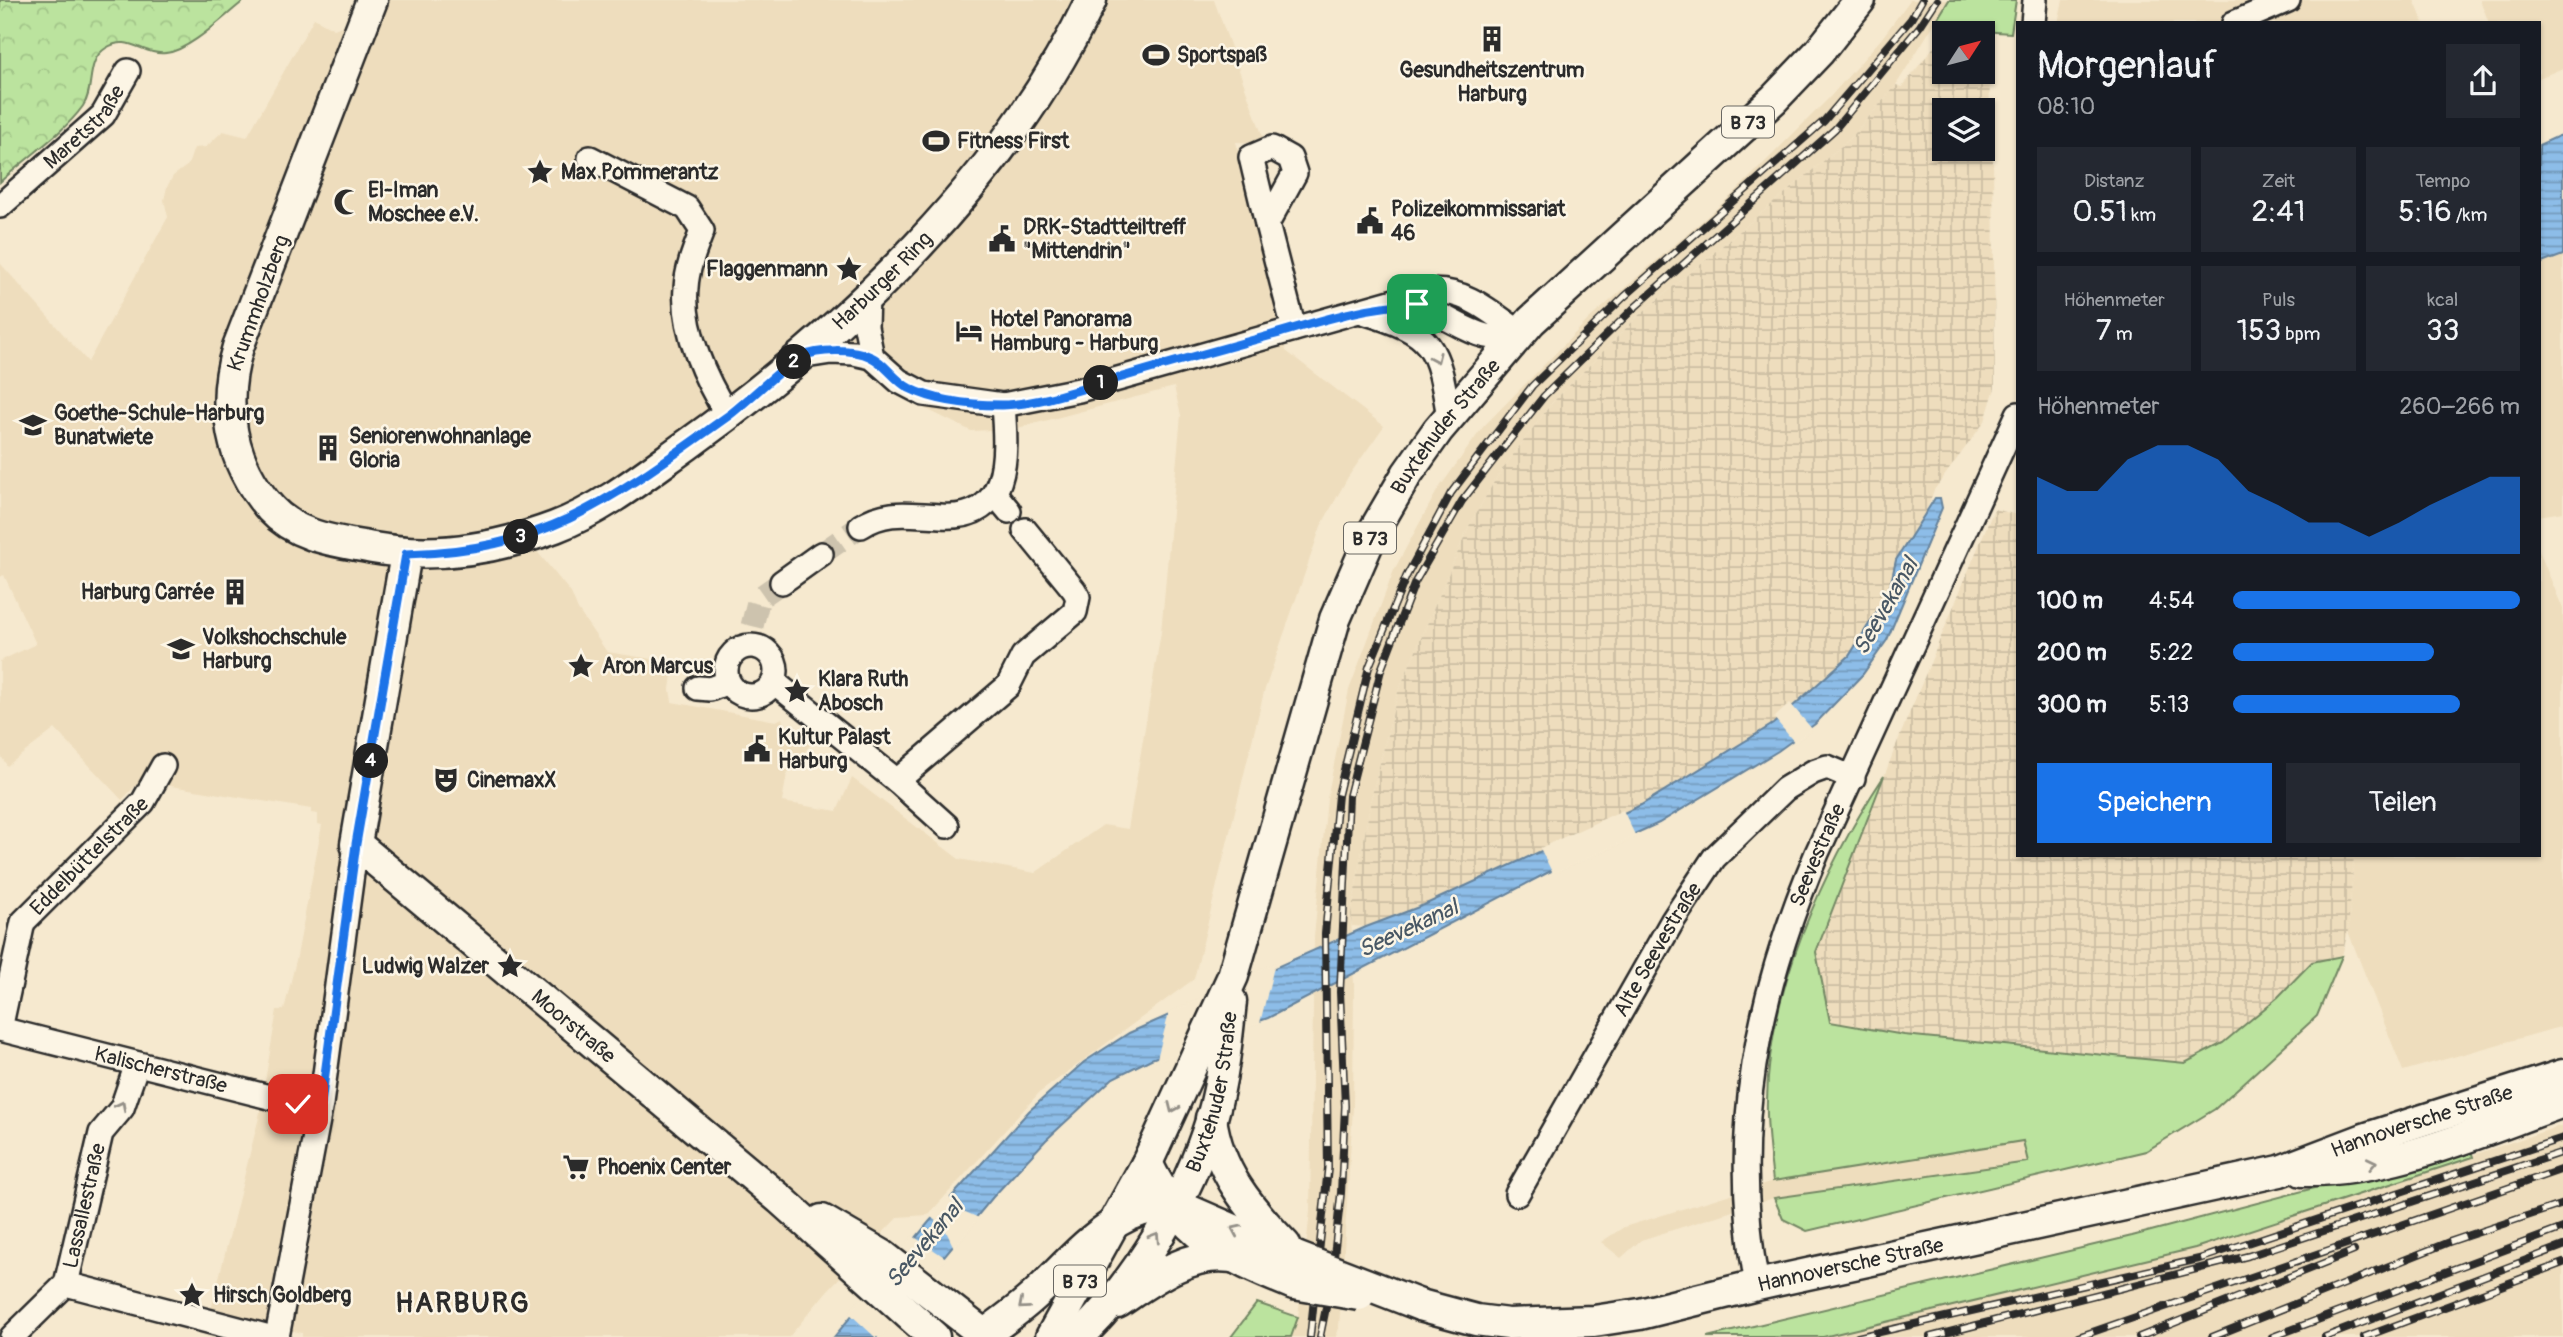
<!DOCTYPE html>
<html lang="de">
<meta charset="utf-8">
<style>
:root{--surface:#171b24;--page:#242831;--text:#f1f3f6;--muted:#9ea1a6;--accent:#1a73e8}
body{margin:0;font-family:Pangolin,sans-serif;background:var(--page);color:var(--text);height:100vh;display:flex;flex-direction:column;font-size:26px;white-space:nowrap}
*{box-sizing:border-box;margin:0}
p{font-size:23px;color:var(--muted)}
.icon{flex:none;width:38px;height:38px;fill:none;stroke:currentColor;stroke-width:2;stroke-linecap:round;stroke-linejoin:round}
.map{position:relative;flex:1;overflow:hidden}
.details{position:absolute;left:2016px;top:21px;width:525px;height:836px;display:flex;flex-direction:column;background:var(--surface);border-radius:0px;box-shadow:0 2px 5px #0004}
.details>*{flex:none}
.needle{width:46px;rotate:54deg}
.controls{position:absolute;left:1932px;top:21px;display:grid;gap:14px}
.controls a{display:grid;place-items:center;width:63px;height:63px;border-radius:0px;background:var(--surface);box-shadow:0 2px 5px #0004;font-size:35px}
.pin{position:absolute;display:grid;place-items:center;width:60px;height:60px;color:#fff;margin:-30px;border-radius:14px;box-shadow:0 4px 10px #0006}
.km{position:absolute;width:35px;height:35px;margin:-18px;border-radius:50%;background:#222;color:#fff;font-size:19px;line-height:35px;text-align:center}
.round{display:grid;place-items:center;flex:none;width:74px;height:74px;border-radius:0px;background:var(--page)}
.summary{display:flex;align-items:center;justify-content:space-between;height:119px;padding:0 21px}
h1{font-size:38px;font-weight:600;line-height:52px}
.stats{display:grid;grid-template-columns:repeat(3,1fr);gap:10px;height:119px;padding:7px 21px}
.stats div{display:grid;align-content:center;border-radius:0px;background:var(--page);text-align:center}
.stats b{font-size:30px;font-weight:600}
.stats small{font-size:19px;font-weight:400}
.stats p{font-size:19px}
.chart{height:196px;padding:14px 21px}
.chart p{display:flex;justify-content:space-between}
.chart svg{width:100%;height:126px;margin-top:7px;fill:var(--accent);opacity:.7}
.button{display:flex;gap:14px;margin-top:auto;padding:14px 21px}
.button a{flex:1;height:80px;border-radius:0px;background:var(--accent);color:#fff;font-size:28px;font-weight:600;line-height:80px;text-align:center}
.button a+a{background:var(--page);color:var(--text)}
ul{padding:0 21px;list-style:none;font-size:23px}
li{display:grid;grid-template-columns:112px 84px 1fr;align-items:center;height:52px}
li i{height:18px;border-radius:9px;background:var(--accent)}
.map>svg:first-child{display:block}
.built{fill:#eeddbd;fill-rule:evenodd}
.industrial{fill:url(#industrial-grid);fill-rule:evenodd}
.grass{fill:#bbe39e;stroke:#738764;stroke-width:2}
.forest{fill:url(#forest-crowns);stroke:#738764;stroke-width:2}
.water{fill:url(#water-rules);stroke:#66839c;stroke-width:2}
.pier{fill:#f6e9cf}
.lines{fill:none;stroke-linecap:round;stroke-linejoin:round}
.minor-tunnel{stroke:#cdc3ae;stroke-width:23;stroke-dasharray:23 11;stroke-linecap:butt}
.minor-casing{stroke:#2b2b2b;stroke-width:28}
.major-casing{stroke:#2b2b2b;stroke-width:35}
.minor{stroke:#fcf5e5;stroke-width:23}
.major{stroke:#fcf5e5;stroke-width:30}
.rail-casing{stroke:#2b2b2b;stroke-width:8}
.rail{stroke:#fcf5e5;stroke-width:5;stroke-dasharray:16;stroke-linecap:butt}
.major-bridge-casing{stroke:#2b2b2b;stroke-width:35;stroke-linecap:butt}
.major-bridge{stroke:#fcf5e5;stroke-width:30}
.oneway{stroke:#949088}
.route-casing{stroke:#fff;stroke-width:14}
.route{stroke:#1a73e8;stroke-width:9}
.labels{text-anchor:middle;stroke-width:5;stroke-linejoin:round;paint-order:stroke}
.shield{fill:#fcf5e5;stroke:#6a6863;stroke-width:2}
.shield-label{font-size:19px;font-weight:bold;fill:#2b2b2b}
.poi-label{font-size:21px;font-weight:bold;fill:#2b2b2b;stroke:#fcf5e5;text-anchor:start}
.street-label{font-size:21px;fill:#2b2b2b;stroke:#fcf5e5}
.water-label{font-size:23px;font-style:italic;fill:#485764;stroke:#fcf5e5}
.district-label{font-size:28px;font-weight:bold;letter-spacing:2px;fill:#2b2b2b;stroke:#fcf5e5}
</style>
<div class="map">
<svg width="2563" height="1337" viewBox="0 0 2563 1337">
<defs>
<pattern id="industrial-grid" width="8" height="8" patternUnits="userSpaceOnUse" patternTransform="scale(1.75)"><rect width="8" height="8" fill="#eeddbd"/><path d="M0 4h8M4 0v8" fill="none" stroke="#ccbea3"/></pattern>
<pattern id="forest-crowns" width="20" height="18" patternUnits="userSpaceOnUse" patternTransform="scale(1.75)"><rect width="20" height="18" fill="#bbe39e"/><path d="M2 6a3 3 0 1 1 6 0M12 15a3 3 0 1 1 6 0" fill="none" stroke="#a1c388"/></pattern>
<pattern id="water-rules" width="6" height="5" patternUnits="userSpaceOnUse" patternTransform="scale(1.75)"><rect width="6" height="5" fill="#8dbde8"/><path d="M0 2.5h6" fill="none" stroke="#739abc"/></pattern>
</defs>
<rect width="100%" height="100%" fill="#f6e9cf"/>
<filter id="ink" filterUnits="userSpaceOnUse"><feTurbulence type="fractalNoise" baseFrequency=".0143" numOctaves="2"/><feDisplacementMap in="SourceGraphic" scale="14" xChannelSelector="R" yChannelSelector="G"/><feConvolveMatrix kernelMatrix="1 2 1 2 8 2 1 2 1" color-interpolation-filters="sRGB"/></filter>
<g filter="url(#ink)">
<g class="built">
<path d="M361,0H1214L1265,143L1236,142L1286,351L1384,426L1348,477L1321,526L1264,692L1194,979L1039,1093L928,1215L898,1217L827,1291L789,1337H302V1333L211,1310L259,1117L277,1010H284L297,956L322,825L318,824V814L311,813V809L140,781L122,800L55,729L7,766L0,754V661L36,644L4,575L0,577V263L88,362L168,217L164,200L167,187L173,176L188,165L194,148L206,147L223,131L247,137L314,18L334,29L350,23ZM816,362H852L906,399L971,431L1014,429L1174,387L1181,415L1161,632L1128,829L1103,825L1035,873L959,859L852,778L837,811L782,802L787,774L810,745L783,723L782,718L776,721L672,702L670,689L673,668L677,663L607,652L578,610L571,593L531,544Z"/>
<path d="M1910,0H1949L1896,85L1851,138L1638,316L1551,404L1498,475L1469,526L1398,692L1371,799L1351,914L1354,986L1353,1108L1339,1328L1336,1337H1291L1298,1317L1310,1212L1314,937L1327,799L1349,690L1394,570L1437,491L1483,427L1589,319L1732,195L1830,97L1882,38Z"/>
<path d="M2063,0H2414L2424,23H2058Z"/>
<path d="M2480,0H2563V68L2539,78V23H2489Z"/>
<path d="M2563,255V512L2539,516V264Z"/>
<path d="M2539,551L2563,609V1026L2403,1071L2348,931L2354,856H2539Z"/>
<path d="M2563,1125V1337H1823L2195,1248Z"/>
<path d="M2024,1141L2028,1162L1774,1198L1641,1240L1621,1258L1601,1242L1624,1227L1773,1181Z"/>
</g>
<g class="industrial">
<path d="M1948,29L1991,30L1989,125L1993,153L1995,388L1985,421L1934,490L1923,519L1896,560L1889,591L1849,656L1773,724L1641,805L1424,905L1366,927L1352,926L1351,914L1371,799L1398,692L1469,526L1498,475L1551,404L1638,316L1851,138L1896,85L1902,87L1944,34V72H1983V33H1945ZM1944,110H1983V149H1944Z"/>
<path d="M1994,509L2018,515V856H2354L2348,931L2342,956L2312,962L2278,997L2223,1043L2185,1063L1904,1035L1830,1022L1816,952L1897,743Z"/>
</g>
<g class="grass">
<path d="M1949,0H2016L2011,33L1948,29L1938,18Z"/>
<path d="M1884,776L1816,952L1830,1022L1904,1035L2185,1063L2223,1043L2278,997L2312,962L2342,956L2317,1016L2215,1109L2146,1151L1807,1231L1783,1219L1774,1198L2028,1162L2023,1141L1773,1181C1770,1155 1766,1127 1767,1101C1768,990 1824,867 1884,776Z"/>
<path d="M2470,1147L2473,1157L2195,1248L1823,1337H1707L2132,1236Z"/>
<path d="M1257,1303L1298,1317L1291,1337H1231Z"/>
</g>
<path class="forest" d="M0,0H245C225,15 191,50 166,53C143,56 129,33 106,48C85,61 95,89 83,106C64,133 25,159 0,182Z"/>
<g class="water">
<path d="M2563,134V255L2539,264V145Z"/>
<path d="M1935,498H1940L1942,508L1887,640L1863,674L1815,724L1778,751L1659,823L1547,873L1268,1018L1151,1059L1113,1078L1046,1140L993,1197L877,1337H834L929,1222L1029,1111L1084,1062L1129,1033L1366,927L1424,905L1641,805L1773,724L1849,656L1889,592L1896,560Z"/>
</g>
<g class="pier">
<path d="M1790,703L1812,729L1795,743L1774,718Z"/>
<path d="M1623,810L1636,837L1553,874L1540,848Z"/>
<path d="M1275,963L1260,1023L1156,1062L1169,1013Z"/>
<path d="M948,1196L963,1211L979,1218L954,1248L945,1229L930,1216Z"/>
<path d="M913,1236L946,1258L881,1337H875L849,1313Z"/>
</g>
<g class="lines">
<g class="minor-tunnel">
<path d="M821,554L861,526"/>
<path d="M752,626L759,598L782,582"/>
</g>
<g class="minor-casing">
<g id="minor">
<path d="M2033,23L2035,0"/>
<path d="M2234,23L2288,0"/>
<path d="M1272,148L1290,158L1295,173L1267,224L1251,157Z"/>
<path d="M590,158L687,208L702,231C695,249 687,268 686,288C682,330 706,381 728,416"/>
<path id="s1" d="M0,206L103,115L128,71"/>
<path d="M1267,224L1294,329"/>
<path d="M867,294L866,327L872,357"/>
<path d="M1398,305C1447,303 1473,352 1520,333"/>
<path d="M1363,312C1436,334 1437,346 1449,417"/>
<path d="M799,357L831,352L854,353L872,357L899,381L924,394L1003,405L1079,390L1426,292C1464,287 1491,312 1520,333"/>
<path d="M995,494L1009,511"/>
<path d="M861,526C887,509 910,515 940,516C1011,521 1007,455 1003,405"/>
<path d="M782,582L821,554"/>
<circle cx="751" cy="671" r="25"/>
<path d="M774,682L897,781L947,826"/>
<path d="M698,688L710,689L728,682"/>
<path d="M897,781L1008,686L1023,656L1075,612L1078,597L1074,590L1025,530"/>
<path id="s2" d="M0,1029L293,1103L321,1104"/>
<path id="s3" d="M0,1029L23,922L143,802L163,766"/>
<path id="s4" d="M1517,1194L1673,920L1714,858L1785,789L1813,772L1827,767L1853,778"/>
<path d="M66,1284L269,1337"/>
<path id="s5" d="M1757,1285C1729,1133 1757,994 1817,853L2018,414"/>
<path id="s6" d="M12,1337L66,1284L101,1133L122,1108L137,1064"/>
<path d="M277,1337L321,1104L356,844"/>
</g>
</g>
<g class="major-casing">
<g id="major">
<path id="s7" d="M372,0L238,347C220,405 230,463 271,509C298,538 337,541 373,548C435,559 496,549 555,527C603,509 645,475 687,445C846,331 1006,179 1091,0"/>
<path id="s8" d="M406,554L356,844L780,1199L934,1337"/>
<path d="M1211,1118C1218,1171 1249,1208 1285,1245"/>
<path d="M1147,1163C1181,1235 1224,1256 1294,1284"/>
<path d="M2302,1171C2390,1173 2480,1131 2563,1102"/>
<path d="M822,1220L882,1255L987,1337"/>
<path d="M1117,1303C1150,1281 1189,1251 1231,1257"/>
<path id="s9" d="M1420,1305L1476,1320L1508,1324L1594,1321L1640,1314L1757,1285L2280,1171L2364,1139L2563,1075"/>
<path d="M981,1337C1000,1323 1019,1310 1036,1294C1077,1256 1125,1191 1188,1210L1296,1257"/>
<path id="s10" d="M1051,1337L1147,1163L1233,976L1335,619L1372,534L1407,474L1438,430L1531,321L1774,99L1819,52L1860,0"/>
<path id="s11" d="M1079,1337C1139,1279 1187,1198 1212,1118C1223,1080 1227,1040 1231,1001"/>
</g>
</g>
<use href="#minor" class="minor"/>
<use href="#major" class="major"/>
<g class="rail-casing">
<g id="rail">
<path d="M1310,1337L1328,1168L1325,934L1338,795L1369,667L1406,577L1451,493L1532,386L1624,297L1824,121L1911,19L1922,0"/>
<path d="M1320,1337L1331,1283L1341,1193L1345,1106L1340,992L1349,796L1381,670L1415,582L1462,501L1544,396L1633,309L1835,129L1920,26L1937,0"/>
<path d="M1858,1337L2199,1259L2563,1138"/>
<path d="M1930,1337L2248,1256L2563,1152"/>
<path d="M2078,1337L2563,1169"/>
<path d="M2139,1337L2354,1251"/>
<path d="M2212,1337L2449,1242L2563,1204"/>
<path d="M2272,1337L2563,1228"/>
<path d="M2325,1337L2563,1246"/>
<path d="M2364,1337L2563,1263"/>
</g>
</g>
<use href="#rail" class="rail"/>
<g class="major-bridge-casing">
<g id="major-bridge">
<path d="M1296,1257L1420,1305"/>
<path d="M1294,1284L1359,1295"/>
</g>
</g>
<use href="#major-bridge" class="major-bridge"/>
</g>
<defs><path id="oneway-chevron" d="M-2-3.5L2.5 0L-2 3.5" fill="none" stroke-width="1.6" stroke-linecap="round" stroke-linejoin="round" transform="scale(1.75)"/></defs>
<g class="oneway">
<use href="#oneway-chevron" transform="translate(1436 358) rotate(66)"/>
<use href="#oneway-chevron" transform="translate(121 1106) rotate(-62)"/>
<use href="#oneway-chevron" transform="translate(1173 1108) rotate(114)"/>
<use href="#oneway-chevron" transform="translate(2372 1163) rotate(-12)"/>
<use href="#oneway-chevron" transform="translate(1236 1230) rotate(-156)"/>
<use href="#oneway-chevron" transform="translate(1155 1237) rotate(-58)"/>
<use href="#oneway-chevron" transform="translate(1023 1305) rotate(139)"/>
</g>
</g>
<g class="lines" filter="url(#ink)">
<g class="route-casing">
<path id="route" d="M298,1104H321L356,844L406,554C549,551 617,495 728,416C746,403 785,364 800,357C819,349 852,348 871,357C885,363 894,380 909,388C935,401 972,405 1001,405C1037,405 1084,388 1119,378C1170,363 1221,349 1272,335C1320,321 1368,305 1417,304"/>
</g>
<use href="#route" class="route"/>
</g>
<defs>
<g id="building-bare" transform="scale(2.1)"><path d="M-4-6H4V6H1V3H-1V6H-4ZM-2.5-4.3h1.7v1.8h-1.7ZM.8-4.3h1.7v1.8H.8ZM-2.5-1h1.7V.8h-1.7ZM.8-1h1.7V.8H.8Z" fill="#2b2b2b" stroke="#fcf5e5" stroke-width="2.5" paint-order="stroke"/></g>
<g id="stadium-bare" transform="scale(2.1)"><path d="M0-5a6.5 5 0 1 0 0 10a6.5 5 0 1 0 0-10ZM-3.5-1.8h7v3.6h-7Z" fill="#2b2b2b" stroke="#fcf5e5" stroke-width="2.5" paint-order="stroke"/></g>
<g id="sight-bare" transform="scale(2.1)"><path d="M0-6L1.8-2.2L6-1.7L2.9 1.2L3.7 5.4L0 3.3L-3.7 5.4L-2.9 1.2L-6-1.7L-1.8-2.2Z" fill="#2b2b2b" stroke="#fcf5e5" stroke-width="2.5" paint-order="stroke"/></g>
<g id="mosque-bare" transform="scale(2.1)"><path d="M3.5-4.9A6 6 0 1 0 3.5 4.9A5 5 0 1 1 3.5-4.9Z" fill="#2b2b2b" stroke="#fcf5e5" stroke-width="2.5" paint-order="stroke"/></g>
<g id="civic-bare" transform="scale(2.1)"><path d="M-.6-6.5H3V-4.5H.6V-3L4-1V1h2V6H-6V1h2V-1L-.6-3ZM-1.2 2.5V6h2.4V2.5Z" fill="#2b2b2b" stroke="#fcf5e5" stroke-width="2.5" paint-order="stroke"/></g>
<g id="hotel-bare" transform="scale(2.1)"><path d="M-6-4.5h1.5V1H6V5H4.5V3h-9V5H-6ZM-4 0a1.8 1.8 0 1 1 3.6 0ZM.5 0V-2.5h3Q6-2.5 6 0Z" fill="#2b2b2b" stroke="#fcf5e5" stroke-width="2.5" paint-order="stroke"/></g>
<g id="school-bare" transform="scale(2.1)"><path d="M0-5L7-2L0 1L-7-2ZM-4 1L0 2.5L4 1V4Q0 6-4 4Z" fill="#2b2b2b" stroke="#fcf5e5" stroke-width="2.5" paint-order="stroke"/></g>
<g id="university-bare" transform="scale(2.1)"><path d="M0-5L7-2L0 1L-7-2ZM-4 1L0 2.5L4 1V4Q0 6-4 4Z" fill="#2b2b2b" stroke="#fcf5e5" stroke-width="2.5" paint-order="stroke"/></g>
<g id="theatre-bare" transform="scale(2.1)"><path d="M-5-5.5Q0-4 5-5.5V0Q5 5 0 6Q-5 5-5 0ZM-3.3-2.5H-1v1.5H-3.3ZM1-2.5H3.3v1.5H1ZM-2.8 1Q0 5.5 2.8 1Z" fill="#2b2b2b" stroke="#fcf5e5" stroke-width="2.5" paint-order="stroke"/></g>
<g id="supermarket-bare" transform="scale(2.1)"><path d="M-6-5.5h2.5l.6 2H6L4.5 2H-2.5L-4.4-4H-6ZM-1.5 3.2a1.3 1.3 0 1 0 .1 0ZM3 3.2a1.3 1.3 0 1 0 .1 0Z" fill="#2b2b2b" stroke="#fcf5e5" stroke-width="2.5" paint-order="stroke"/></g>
</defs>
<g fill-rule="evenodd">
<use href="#building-bare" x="1492" y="39"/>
<use href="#stadium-bare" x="1156" y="55"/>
<use href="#stadium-bare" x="936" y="141"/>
<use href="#sight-bare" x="540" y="172"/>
<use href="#mosque-bare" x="347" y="202"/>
<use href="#civic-bare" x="1370" y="221"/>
<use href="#civic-bare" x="1002" y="239"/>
<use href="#sight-bare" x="849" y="269"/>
<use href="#hotel-bare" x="969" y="331"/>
<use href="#school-bare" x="33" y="425"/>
<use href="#building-bare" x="328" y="448"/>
<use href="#building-bare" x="235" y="592"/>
<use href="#university-bare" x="181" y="649"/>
<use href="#sight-bare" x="581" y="666"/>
<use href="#sight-bare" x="797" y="691"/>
<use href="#civic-bare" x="757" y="749"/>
<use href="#theatre-bare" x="446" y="780"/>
<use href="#sight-bare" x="510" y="966"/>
<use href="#supermarket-bare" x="576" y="1167"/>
<use href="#sight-bare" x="192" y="1295"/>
</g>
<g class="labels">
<g class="shield">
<rect x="1722" y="106.5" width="52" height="31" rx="5"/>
<rect x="1344" y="522.5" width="52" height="31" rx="5"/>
<rect x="1054" y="1265.5" width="52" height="31" rx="5"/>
</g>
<g class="shield-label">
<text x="1748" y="129">B 73</text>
<text x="1370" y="545">B 73</text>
<text x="1080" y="1288">B 73</text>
</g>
<g class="poi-label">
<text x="1177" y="62">Sportspaß</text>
<text x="1492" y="77" text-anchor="middle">Gesundheitszentrum<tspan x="1492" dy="24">Harburg</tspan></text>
<text x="957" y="148">Fitness First</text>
<text x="561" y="179">Max Pommerantz</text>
<text x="368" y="197">El-Iman<tspan x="368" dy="24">Moschee e.V.</tspan></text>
<text x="1391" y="216">Polizeikommissariat<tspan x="1391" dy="24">46</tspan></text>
<text x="1023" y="234">DRK-Stadtteiltreff<tspan x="1023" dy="24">"Mittendrin"</tspan></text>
<text x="828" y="276" text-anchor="end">Flaggenmann</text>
<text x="990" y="326">Hotel Panorama<tspan x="990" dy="24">Hamburg - Harburg</tspan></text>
<text x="54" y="420">Goethe-Schule-Harburg<tspan x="54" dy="24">Bunatwiete</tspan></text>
<text x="349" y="443">Seniorenwohnanlage<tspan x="349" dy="24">Gloria</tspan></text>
<text x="214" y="599" text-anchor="end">Harburg Carrée</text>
<text x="202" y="644">Volkshochschule<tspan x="202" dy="24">Harburg</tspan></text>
<text x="602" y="673">Aron Marcus</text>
<text x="818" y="686">Klara Ruth<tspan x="818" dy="24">Abosch</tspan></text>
<text x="778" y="744">Kultur Palast<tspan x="778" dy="24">Harburg</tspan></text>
<text x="467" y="787">CinemaxX</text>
<text x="489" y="973" text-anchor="end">Ludwig Walzer</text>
<text x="597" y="1174">Phoenix Center</text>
<text x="213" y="1302">Hirsch Goldberg</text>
</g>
<g class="street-label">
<text dy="7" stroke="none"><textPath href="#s1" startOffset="116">Maretstraße</textPath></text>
<text dy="7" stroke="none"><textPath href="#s7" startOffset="1253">Harburger Ring</textPath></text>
<text transform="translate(258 303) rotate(-70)" y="7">Krummholzberg</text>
<text dy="7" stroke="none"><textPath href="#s10" startOffset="999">Buxtehuder Straße</textPath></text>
<text dy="7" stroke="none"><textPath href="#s3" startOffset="203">Eddelbüttelstraße</textPath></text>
<text dy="7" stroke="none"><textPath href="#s5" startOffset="441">Seevestraße</textPath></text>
<text dy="7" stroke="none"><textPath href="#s4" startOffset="282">Alte Seevestraße</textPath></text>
<text dy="7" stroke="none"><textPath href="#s8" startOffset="578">Moorstraße</textPath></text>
<text dy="7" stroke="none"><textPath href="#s2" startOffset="166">Kalischerstraße</textPath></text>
<text dy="7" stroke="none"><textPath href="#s11" startOffset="284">Buxtehuder Straße</textPath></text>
<text dy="7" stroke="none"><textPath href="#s9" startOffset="1029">Hannoversche Straße</textPath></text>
<text dy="7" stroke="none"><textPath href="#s6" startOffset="156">Lassallestraße</textPath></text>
<text dy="7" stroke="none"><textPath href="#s9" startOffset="439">Hannoversche Straße</textPath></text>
</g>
<g class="water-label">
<text transform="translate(1885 606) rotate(-60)" y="8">Seevekanal</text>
<text transform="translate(1408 928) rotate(-25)" y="8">Seevekanal</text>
<text transform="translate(924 1243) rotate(-50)" y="8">Seevekanal</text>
</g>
<g class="district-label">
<text x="463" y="1312">HARBURG</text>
</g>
</g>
</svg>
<div class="controls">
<a><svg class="needle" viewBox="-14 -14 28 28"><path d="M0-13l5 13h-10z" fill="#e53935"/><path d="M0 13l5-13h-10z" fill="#9ea1a6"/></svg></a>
<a><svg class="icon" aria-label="layers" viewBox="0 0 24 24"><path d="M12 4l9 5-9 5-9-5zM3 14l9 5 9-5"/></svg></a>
</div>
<div class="pin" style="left:1417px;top:304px;background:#1e9e55"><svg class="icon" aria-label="arrive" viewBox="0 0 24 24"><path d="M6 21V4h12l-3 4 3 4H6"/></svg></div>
<div class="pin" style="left:298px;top:1104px;background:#d93025"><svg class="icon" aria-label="check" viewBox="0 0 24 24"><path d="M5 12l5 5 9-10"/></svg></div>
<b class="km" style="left:1101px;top:383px">1</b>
<b class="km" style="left:794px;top:362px">2</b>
<b class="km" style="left:521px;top:537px">3</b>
<b class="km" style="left:371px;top:761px">4</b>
<section class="details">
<div class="summary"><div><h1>Morgenlauf</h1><p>08:10</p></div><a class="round"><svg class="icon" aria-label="share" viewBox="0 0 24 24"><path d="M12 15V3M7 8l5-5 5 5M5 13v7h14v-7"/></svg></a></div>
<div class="stats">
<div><p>Distanz</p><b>0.51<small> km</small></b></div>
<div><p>Zeit</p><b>2:41</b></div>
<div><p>Tempo</p><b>5:16<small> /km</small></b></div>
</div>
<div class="stats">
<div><p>Höhenmeter</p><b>7<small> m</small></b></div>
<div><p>Puls</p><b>153<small> bpm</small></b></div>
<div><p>kcal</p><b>33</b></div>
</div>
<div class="chart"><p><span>Höhenmeter</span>260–266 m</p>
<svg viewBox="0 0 160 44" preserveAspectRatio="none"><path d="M0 44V17L10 22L20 22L30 11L40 6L50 6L60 11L70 22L80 27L90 33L100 33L110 38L120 33L130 27L140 22L150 17L160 17V44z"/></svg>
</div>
<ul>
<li><b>100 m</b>4:54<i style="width:100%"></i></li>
<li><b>200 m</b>5:22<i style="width:70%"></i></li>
<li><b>300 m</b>5:13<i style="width:79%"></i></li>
</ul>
<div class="button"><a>Speichern</a><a>Teilen</a></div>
</section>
</div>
